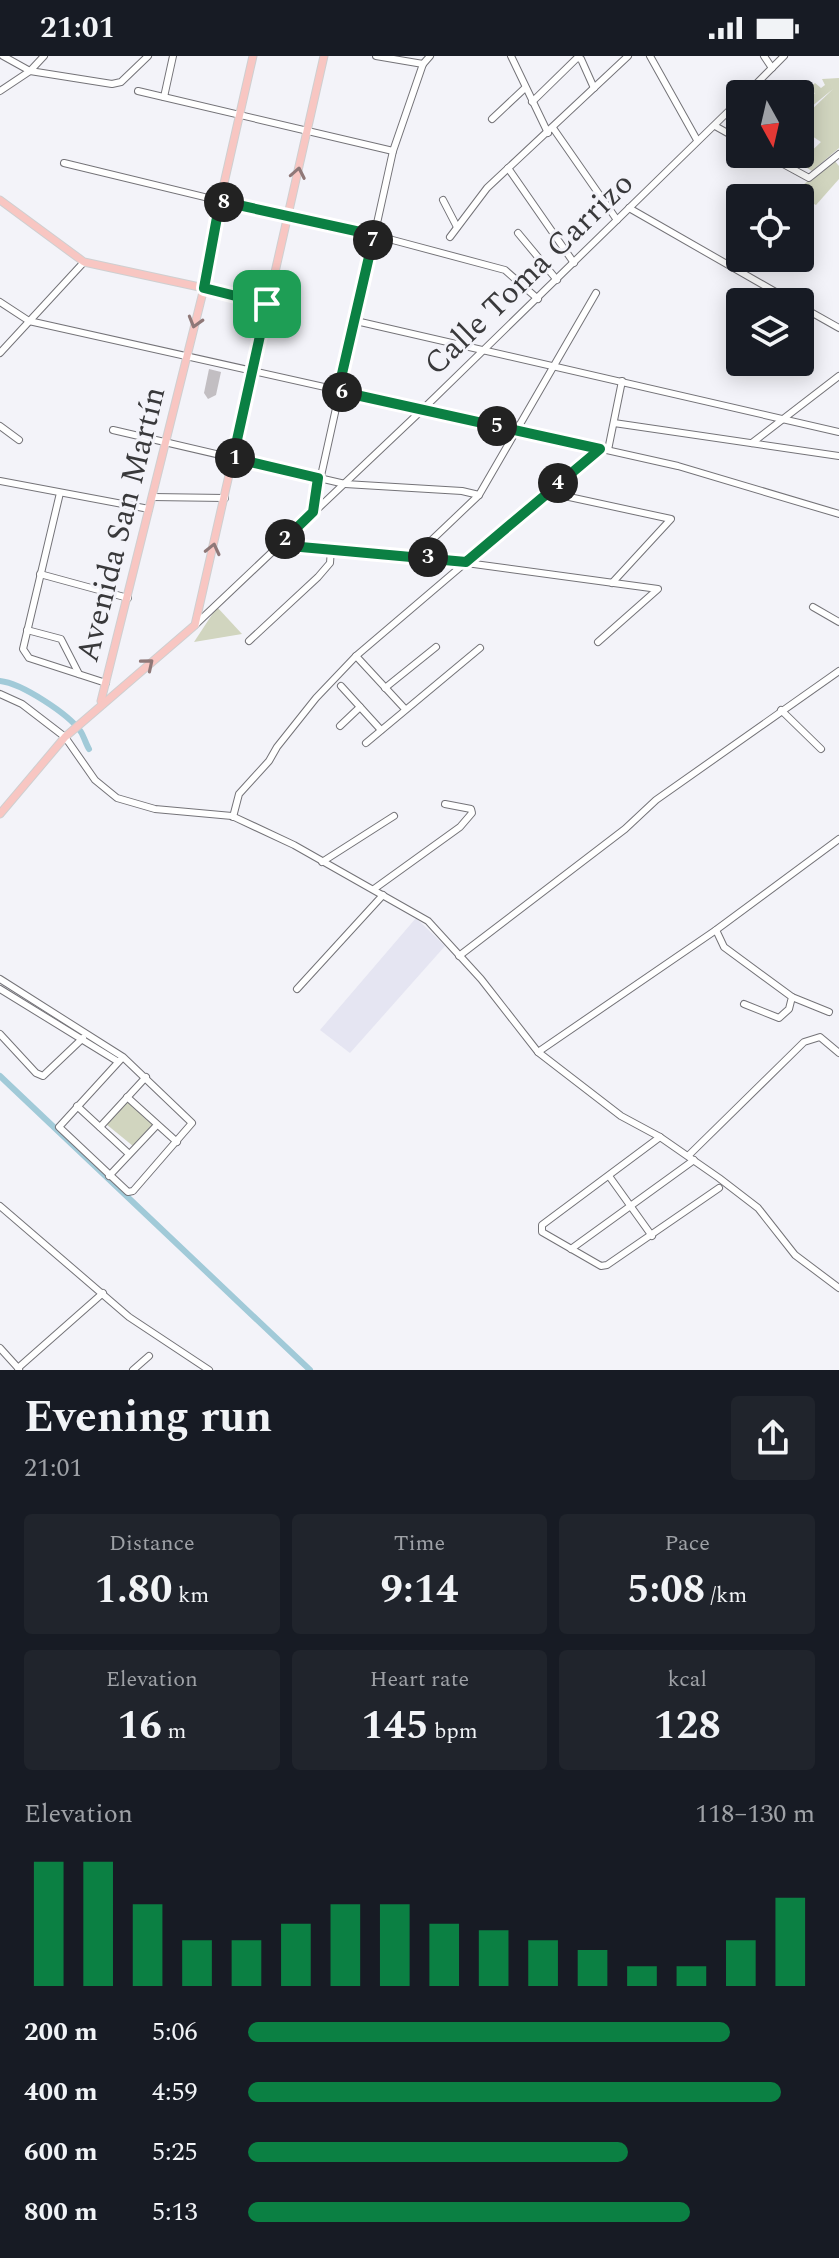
<!DOCTYPE html>
<meta charset="utf-8">
<style>
:root{--surface:#171b24;--page:#20242c;--text:#f1f3f6;--muted:#9ea1a6;--accent:#0b8043}
body{margin:0;font-family:Spectral,serif;background:var(--page);color:var(--text);height:100vh;display:flex;flex-direction:column;font-size:30px;white-space:nowrap}
*{box-sizing:border-box;margin:0}
p{font-size:26px;color:var(--muted)}
.icon{flex:none;width:44px;height:44px;fill:none;stroke:currentColor;stroke-width:2;stroke-linecap:round;stroke-linejoin:round}
.map{position:relative;height:1314px;overflow:hidden}
.panel{display:flex;flex-direction:column;background:var(--surface);flex:1}
.panel>*{flex:none}
.needle{width:52px;rotate:172deg}
.buttons{position:absolute;left:726px;top:24px;display:grid;gap:16px}
.buttons a{display:grid;place-items:center;width:88px;height:88px;border-radius:8px;background:var(--surface);box-shadow:0 4px 20px #0003;font-size:40px}
.pin{position:absolute;display:grid;place-items:center;width:68px;height:68px;color:#fff;margin:-34px;border-radius:16px;box-shadow:0 4px 12px #0006}
.km{position:absolute;width:40px;height:40px;margin:-20px;border-radius:50%;background:#222;color:#fff;font-size:22px;line-height:40px;text-align:center}
.round{display:grid;place-items:center;flex:none;width:84px;height:84px;border-radius:8px;background:var(--page)}
.overview{display:flex;align-items:center;justify-content:space-between;height:136px;padding:0 24px}
h1{font-size:44px;font-weight:700;line-height:60px}
.metrics{display:grid;grid-template-columns:repeat(3,1fr);gap:12px;height:136px;padding:8px 24px}
.metrics div{display:grid;align-content:center;border-radius:8px;background:var(--page);text-align:center}
.metrics b{font-size:40px;font-weight:700}
.metrics small{font-size:22px;font-weight:400}
.metrics p{font-size:22px}
.chart{height:224px;padding:16px 24px}
.chart p{display:flex;justify-content:space-between}
.chart svg{width:100%;height:144px;margin-top:8px;stroke:var(--accent);stroke-width:6}
ul{padding:0 24px;list-style:none;font-size:26px}
li{display:grid;grid-template-columns:128px 96px 1fr;align-items:center;height:60px}
li i{height:20px;border-radius:10px;background:var(--accent)}
.status{display:flex;justify-content:space-between;align-items:center;height:56px;padding:0 40px;background:var(--surface);direction:ltr}
.status svg{height:22px;fill:currentColor}
.map>svg:first-child{display:block}
.built{fill:#e5e5f2}
.green{fill:#d1d5bf}
.lines{fill:none;stroke-linecap:round;stroke-linejoin:round}
.canal{stroke:#a1cad8;stroke-width:6}
.building{fill:#c2bec2}
.minor-casing{stroke:#747378;stroke-width:8}
.major-casing{stroke:#cfcfd0;stroke-width:9}
.minor{stroke:#fff;stroke-width:6}
.major{stroke:#f8c6c2;stroke-width:7}
.oneway{stroke:#8f7878}
.route-casing{stroke:#fff;stroke-width:16}
.route{stroke:#0b8043;stroke-width:10}
.labels{text-anchor:middle;stroke-width:6;stroke-linejoin:round;paint-order:stroke}
.street-label{font-size:32px;fill:#39393b;stroke:#f3f3f9}
</style>
<div class="status"><b>21:01</b><svg viewBox="0 0 49 12"><path d="M0 12V9h3v3zM5 12V6h3v6zM10 12V3h3v9zM15 12V0h3v12zM26 1h20v11H26zM47 4h2v5h-2z"/></svg></div>
<div class="map">
<svg width="839" height="1314" viewBox="0 0 839 1314">
<rect width="100%" height="100%" fill="#f3f3f9"/>
<path class="built" d="M416,862L445,890L350,997L320,974Z"/>
<g class="green">
<path d="M839,22V92L812,115L799,107L821,86L800,72V65L833,33L800,60V50L815,37L806,35L800,42L799,38L804,31H810L815,27L821,32L825,29L822,23Z"/>
<path d="M834,104L839,110V123L816,149L793,137Z"/>
<path d="M217,551L242,578L194,586Z"/>
<path d="M129,1041L155,1066L133,1090L106,1068Z"/>
</g>
<g class="lines">
<g class="canal">
<path d="M0,625C21,627 69,658 81,676C84,681 86,688 89,693"/>
<path d="M0,1020L310,1314"/>
</g>
</g>
<path class="building" d="M209,313L221,316L216,339L208,343L204,337Z"/>
<g class="lines">
<g class="minor-casing">
<g id="minor">
<path d="M3,0L30,15L112,28L121,26L148,0"/>
<path d="M376,0L423,8"/>
<path d="M511,0L548,77"/>
<path d="M650,0L697,84"/>
<path d="M764,0L772,12"/>
<path d="M0,35L30,15L44,0"/>
<path d="M138,35L393,95"/>
<path d="M746,38L784,0"/>
<path d="M164,41L173,0"/>
<path d="M532,46L577,2L581,3L594,32"/>
<path d="M492,63L525,32"/>
<path d="M715,70L740,84"/>
<path d="M553,72L617,164"/>
<path d="M765,98L809,122L839,98"/>
<path d="M64,107L287,161L374,179L505,214L538,243"/>
<path d="M508,112L574,207"/>
<path d="M443,144L457,171"/>
<path d="M629,152L793,246"/>
<path d="M518,177L557,224"/>
<path d="M450,181L487,132L628,0"/>
<path d="M204,232L267,248"/>
<path d="M0,246L29,265L678,410L839,458"/>
<path d="M800,250L839,272"/>
<path d="M356,265L839,376"/>
<path d="M0,297L84,206"/>
<path d="M614,367L839,400"/>
<path d="M0,370L19,384"/>
<path d="M113,374L345,428L462,435L479,439"/>
<path d="M752,387L839,320"/>
<path d="M608,394L622,325"/>
<path d="M0,425L149,453"/>
<path d="M546,436L671,463L612,527"/>
<path d="M60,437L23,593L29,602L106,627"/>
<path d="M152,441L225,442"/>
<path d="M313,456L393,95L423,8L430,0"/>
<path d="M279,489L415,500L658,533L598,586"/>
<path d="M415,500L479,439L596,237"/>
<path d="M40,518L128,542"/>
<path d="M813,551L839,566"/>
<path d="M195,569L422,354L740,44"/>
<path d="M27,574L61,583L79,618"/>
<path d="M249,585L318,521L330,507L331,493"/>
<path d="M356,600L405,653"/>
<path d="M341,630L381,674"/>
<path d="M385,632L436,591"/>
<path d="M0,638L22,648L65,681L95,724L117,742L155,753L232,760L294,789L428,865L481,923L538,996L621,1060L660,1081L719,1122L758,1152L795,1199L839,1232"/>
<path d="M781,654L821,693"/>
<path d="M340,670L360,651"/>
<path d="M366,687L480,592"/>
<path d="M233,761L239,738L269,705L277,691L316,642L356,600L599,393"/>
<path d="M322,806L394,760"/>
<path d="M374,833L460,771L472,757L471,753L445,748"/>
<path d="M716,874L724,891L792,941L789,953L779,962L744,948"/>
<path d="M459,900L625,773L656,744L839,615"/>
<path d="M0,923L123,1001L192,1067L133,1135L128,1136L59,1071L123,1001"/>
<path d="M0,933L117,1005"/>
<path d="M297,933L383,839"/>
<path d="M792,941L829,956"/>
<path d="M0,978L36,1017L43,1020L83,982"/>
<path d="M538,996L716,874L839,783"/>
<path d="M127,1041L177,1086"/>
<path d="M77,1050L128,1097"/>
<path d="M100,1071L146,1021"/>
<path d="M660,1081L542,1169V1176L601,1210L607,1209L719,1132"/>
<path d="M689,1099L804,986L820,981L839,997"/>
<path d="M109,1120L157,1069"/>
<path d="M609,1120L652,1180"/>
<path d="M0,1150L129,1261L209,1314"/>
<path d="M571,1193L694,1104"/>
<path d="M0,1292L19,1313"/>
<path d="M18,1312L103,1237"/>
<path d="M133,1314L149,1300"/>
</g>
</g>
<g class="major-casing">
<g id="major">
<path d="M0,144L84,206L204,232"/>
<path d="M101,645L204,232L220,145L253,0"/>
<path d="M0,758L65,681L195,569L324,0"/>
</g>
</g>
<use href="#minor" class="minor"/>
<use href="#major" class="major"/>
</g>
<defs><path id="oneway-chevron" d="M-2-3.5L2.5 0L-2 3.5" fill="none" stroke-width="1.6" stroke-linecap="round" stroke-linejoin="round" transform="scale(2)"/></defs>
<g class="oneway">
<use href="#oneway-chevron" transform="translate(298 117) rotate(-79)"/>
<use href="#oneway-chevron" transform="translate(195 266) rotate(106)"/>
<use href="#oneway-chevron" transform="translate(213 493) rotate(-77)"/>
<use href="#oneway-chevron" transform="translate(148 608) rotate(-40)"/>
</g>
<g class="lines">
<g class="route-casing">
<path id="route" d="M220,145L374,179L338,335L600,393L466,506L279,489L313,456L318,422L233,402L267,248L204,232Z"/>
</g>
<use href="#route" class="route"/>
</g>
<g class="labels">
<g class="street-label">
<text transform="translate(528 217) rotate(-44)" y="11">Calle Toma Carrizo</text>
<text transform="translate(120 468) rotate(-76)" y="11">Avenida San Martín</text>
</g>
</g>
</svg>
<div class="buttons">
<a><svg class="needle" viewBox="-14 -14 28 28"><path d="M0-13l5 13h-10z" fill="#e53935"/><path d="M0 13l5-13h-10z" fill="#9ea1a6"/></svg></a>
<a><svg class="icon" aria-label="locate" viewBox="0 0 24 24"><circle cx="12" cy="12" r="6"/><path d="M12 2v4M12 18v4M2 12h4M18 12h4"/></svg></a>
<a><svg class="icon" aria-label="layers" viewBox="0 0 24 24"><path d="M12 4l9 5-9 5-9-5zM3 14l9 5 9-5"/></svg></a>
</div>
<div class="pin" style="left:267px;top:248px;background:#1e9e55"><svg class="icon" aria-label="arrive" viewBox="0 0 24 24"><path d="M6 21V4h12l-3 4 3 4H6"/></svg></div>
<b class="km" style="left:235px;top:402px">1</b>
<b class="km" style="left:285px;top:483px">2</b>
<b class="km" style="left:428px;top:501px">3</b>
<b class="km" style="left:558px;top:427px">4</b>
<b class="km" style="left:497px;top:370px">5</b>
<b class="km" style="left:342px;top:336px">6</b>
<b class="km" style="left:373px;top:184px">7</b>
<b class="km" style="left:224px;top:146px">8</b>
</div>
<section class="panel">
<div class="overview"><div><h1>Evening run</h1><p>21:01</p></div><a class="round"><svg class="icon" aria-label="share" viewBox="0 0 24 24"><path d="M12 15V3M7 8l5-5 5 5M5 13v7h14v-7"/></svg></a></div>
<div class="metrics">
<div><p>Distance</p><b>1.80<small> km</small></b></div>
<div><p>Time</p><b>9:14</b></div>
<div><p>Pace</p><b>5:08<small> /km</small></b></div>
</div>
<div class="metrics">
<div><p>Elevation</p><b>16<small> m</small></b></div>
<div><p>Heart rate</p><b>145<small> bpm</small></b></div>
<div><p>kcal</p><b>128</b></div>
</div>
<div class="chart"><p><span>Elevation</span>118–130 m</p>
<svg viewBox="0 0 160 44" preserveAspectRatio="none"><path d="M5 44V6M15 44V6M25 44V19M35 44V30M45 44V30M55 44V25M65 44V19M75 44V19M85 44V25M95 44V27M105 44V30M115 44V33M125 44V38M135 44V38M145 44V30M155 44V17"/></svg>
</div>
<ul>
<li><b>200 m</b>5:06<i style="width:85%"></i></li>
<li><b>400 m</b>4:59<i style="width:94%"></i></li>
<li><b>600 m</b>5:25<i style="width:67%"></i></li>
<li><b>800 m</b>5:13<i style="width:78%"></i></li>
</ul>
</section>
